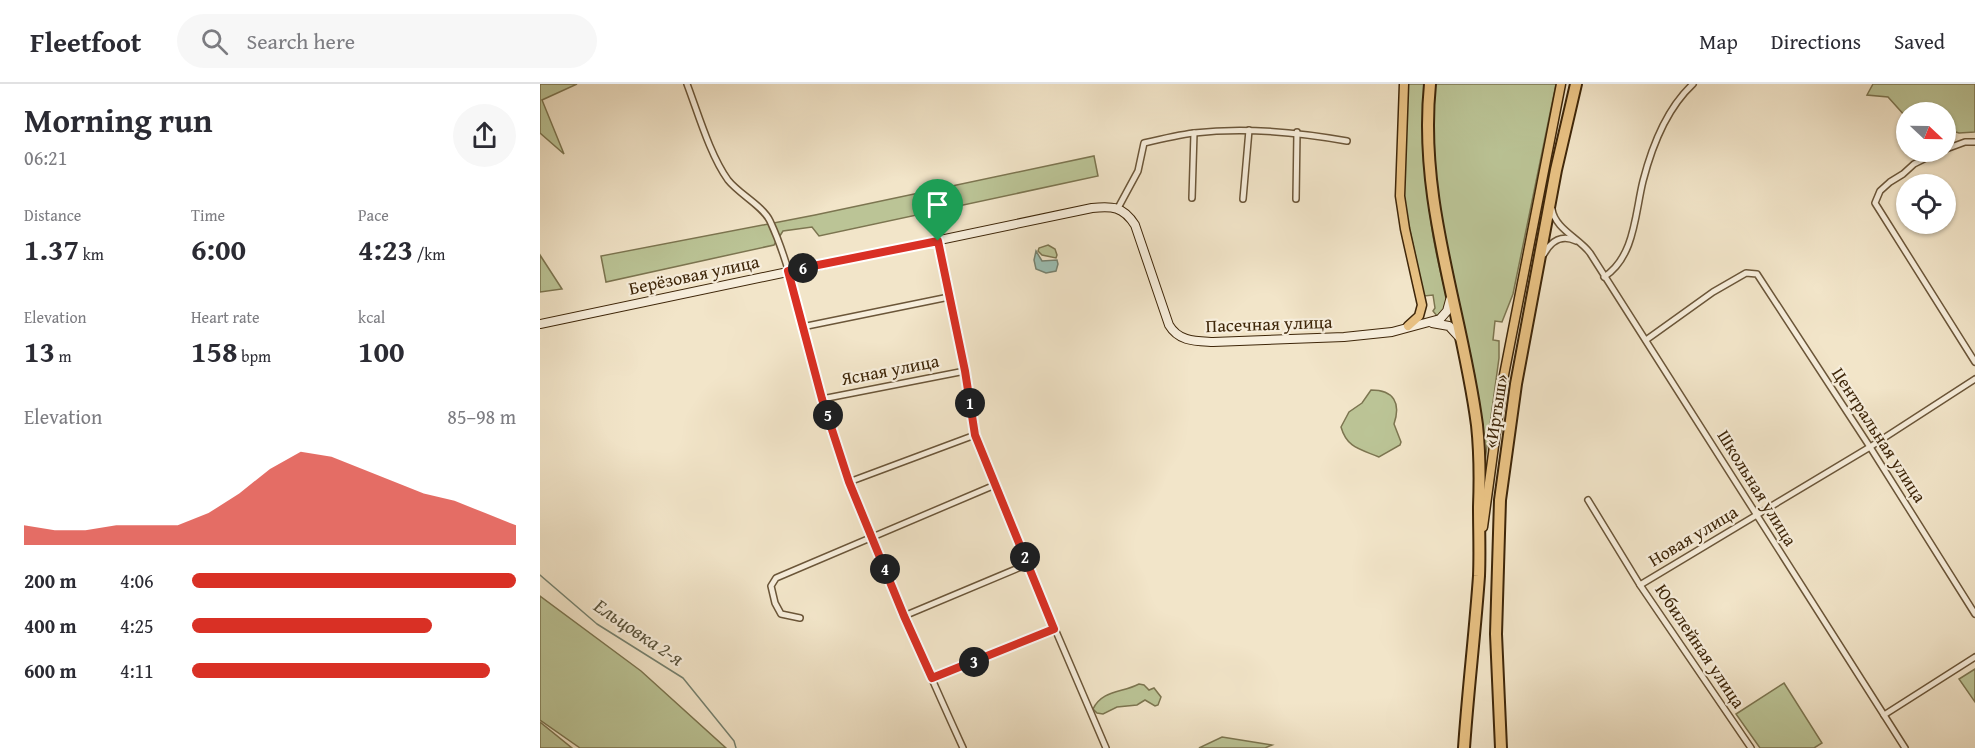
<!DOCTYPE html>
<meta charset="utf-8">
<style>
:root{--surface:#fff;--page:#f7f7f7;--text:#2b2b33;--muted:#7c7c81;--line:#e1e1e2;--accent:#d93025}
body{margin:0;font-family:"Gentium Book Plus",serif;background:var(--page);color:var(--text);height:100vh;display:flex;flex-direction:column;font-size:22px;white-space:nowrap}
*{box-sizing:border-box;margin:0}
p{font-size:20px;color:var(--muted)}
.icon{flex:none;width:33px;height:33px;fill:none;stroke:currentColor;stroke-width:2;stroke-linecap:round;stroke-linejoin:round}
.map{position:relative;flex:1;overflow:hidden}
.sheet{display:flex;flex-direction:column;background:var(--surface);width:540px}
.sheet>*{flex:none}
.needle{width:39px;rotate:112deg}
.buttons{position:absolute;left:1356px;top:18px;display:grid;gap:12px}
.buttons a{display:grid;place-items:center;width:60px;height:60px;border-radius:50%;background:var(--surface);box-shadow:0 2px 4px #0004;font-size:30px}
.pin{position:absolute;display:grid;place-items:center;width:51px;height:51px;color:#fff;margin:-62px -26px;border-radius:50% 50% 50% 0;rotate:-45deg;box-shadow:0 0 6px #0007}
.pin .icon{rotate:45deg}
.km{position:absolute;width:30px;height:30px;margin:-15px;border-radius:50%;background:#222;color:#fff;font-size:16px;line-height:30px;text-align:center}
.round{display:grid;place-items:center;flex:none;width:63px;height:63px;border-radius:32px;background:var(--page)}
.head{display:flex;align-items:center;justify-content:space-between;height:102px;padding:0 24px}
h1{font-size:33px;font-weight:700;line-height:45px}
.metrics{display:grid;grid-template-columns:repeat(3,1fr);gap:9px;height:102px;padding:6px 24px}
.metrics div{display:grid;align-content:center}
.metrics b{font-size:30px;font-weight:700}
.metrics small{font-size:16px;font-weight:400}
.metrics p{font-size:16px}
.chart{height:168px;padding:12px 24px}
.chart p{display:flex;justify-content:space-between}
.chart svg{width:100%;height:108px;margin-top:6px;fill:var(--accent);opacity:.7}
ul{padding:0 24px;list-style:none;font-size:20px}
li{display:grid;grid-template-columns:96px 72px 1fr;align-items:center;height:45px}
li i{height:15px;border-radius:8px;background:var(--accent)}
header{display:flex;align-items:center;gap:36px;box-sizing:border-box;height:84px;padding:0 30px;background:var(--surface);border-bottom:2px solid var(--line)}
header strong{font-size:28px}
nav{display:flex;gap:33px;margin-inline-start:auto;font-size:21px}
.search{width:420px;height:54px;background:var(--page);display:flex;align-items:center;gap:15px;box-sizing:border-box;padding:0 21px;border-radius:33px;color:var(--muted);font-size:22px}
main{display:flex;flex:1;min-height:0}
.map>svg:first-child{display:block}
.green{fill:#bbc496;stroke:#7c7550;stroke-width:1.5}
.water{fill:#9bbfb4;stroke:#768270;stroke-width:1.5}
.lines{fill:none;stroke-linecap:round;stroke-linejoin:round}
.stream{stroke:#768270;stroke-width:1.5}
.street-casing{stroke:#6b5639;stroke-width:8}
.secondary-casing{stroke:#3e2609;stroke-width:10}
.primary-casing{stroke:#3e2609;stroke-width:11}
.highway-casing{stroke:#3e2609;stroke-width:14}
.street{stroke:#f7eedc;stroke-width:5}
.secondary{stroke:#f7eedc;stroke-width:8}
.primary{stroke:#e9c284;stroke-width:8}
.highway{stroke:#e9c284;stroke-width:10}
.route-casing{stroke:#fff;stroke-width:12}
.route{stroke:#d93025;stroke-width:8}
.labels{text-anchor:middle;stroke-width:4.5;stroke-linejoin:round;paint-order:stroke}
.street-label{font-size:18px;fill:#3e2609;stroke:#f7eedc}
.water-label{font-size:20px;font-style:italic;fill:#5a543c;stroke:#f7eedc}
</style>
<header>
<strong>Fleetfoot</strong>
<div class="search"><svg class="icon" aria-label="search" viewBox="0 0 24 24"><circle cx="10" cy="10" r="6"/><path d="M15 15l6 6"/></svg>Search here</div>
<nav><a>Map</a><a>Directions</a><a>Saved</a></nav>
</header>
<main>
<section class="sheet">
<div class="head"><div><h1>Morning run</h1><p>06:21</p></div><a class="round"><svg class="icon" aria-label="share" viewBox="0 0 24 24"><path d="M12 15V3M7 8l5-5 5 5M5 13v7h14v-7"/></svg></a></div>
<div class="metrics">
<div><p>Distance</p><b>1.37<small> km</small></b></div>
<div><p>Time</p><b>6:00</b></div>
<div><p>Pace</p><b>4:23<small> /km</small></b></div>
</div>
<div class="metrics">
<div><p>Elevation</p><b>13<small> m</small></b></div>
<div><p>Heart rate</p><b>158<small> bpm</small></b></div>
<div><p>kcal</p><b>100</b></div>
</div>
<div class="chart"><p><span>Elevation</span>85–98 m</p>
<svg viewBox="0 0 160 44" preserveAspectRatio="none"><path d="M0 44V36L10 38L20 38L30 36L40 36L50 36L60 31L70 23L80 13L90 6L100 8L110 13L120 18L130 23L140 26L150 31L160 36V44z"/></svg>
</div>
<ul>
<li><b>200 m</b>4:06<i style="width:100%"></i></li>
<li><b>400 m</b>4:25<i style="width:74%"></i></li>
<li><b>600 m</b>4:11<i style="width:92%"></i></li>
</ul>
</section>
<div class="map">
<svg width="1435" height="664" viewBox="0 0 1435 664">
<rect width="100%" height="100%" fill="#f2e5c9"/>
<filter id="stains"><feTurbulence type="fractalNoise" baseFrequency=".00333" numOctaves="4"/><feColorMatrix values="0 0 0 0 .2 0 0 0 0 .09 0 0 0 0 .02 0 0 0 .5 -.17"/></filter>
<radialGradient id="worn" r=".72"><stop offset=".6" stop-color="#630" stop-opacity="0"/><stop offset="1" stop-color="#630" stop-opacity=".3"/></radialGradient>
<g class="green">
<path d="M0,0H37L2,16L24,70L0,49Z"/>
<path d="M868,0H886C885,46 884,92 891,138C894,164 901,190 907,215C907,223 903,228 897,232L893,227L895,224L893,211L884,212L866,129L864,109Z"/>
<path d="M894,0H1016L973,210L962,238L955,237L953,256L959,257V274L945,377L935,293L896,110L892,46Z"/>
<path d="M1333,0H1435V48L1419,49L1406,45V28H1366V33L1348,13L1327,11Z"/>
<path d="M554,72L558,92L279,152L272,143L243,147L234,161L66,198L61,172L275,131Z"/>
<path d="M508,161L515,165L517,171L516,174L502,171L498,167L499,164Z"/>
<path d="M0,171L22,205L0,208Z"/>
<path d="M831,306C854,306 861,319 854,340L861,358L860,361L839,373C820,365 807,364 801,343L809,328L822,319Z"/>
<path d="M0,512L101,587L186,664H40L0,636Z"/>
<path d="M1435,585V618L1419,595Z"/>
<path d="M1244,599L1282,659L1274,664H1220L1196,630Z"/>
<path d="M599,600L604,601L609,606L614,604L621,613L618,621L615,622L605,616L597,621L577,623L563,630L557,629L553,625C562,606 582,609 599,600Z"/>
<path d="M0,638L32,664H0Z"/>
<path d="M682,653L732,661L725,664H659Z"/>
</g>
<path class="water" d="M496,167L502,177L517,176L518,180L516,187L506,189L496,185L494,176Z"/>
<g class="lines">
<path class="stream" d="M0,491L57,540L143,594L194,657L196,664"/>
<g class="street-casing">
<g id="street">
<path d="M147,0C158,29 170,71 188,96C199,110 223,122 230,137C256,193 263,257 282,315C321,435 371,550 423,664"/>
<path d="M1406,65L1425,58H1435"/>
<path d="M1398,68L1374,80L1363,90L1350,98L1340,107L1335,119L1435,278"/>
<path d="M652,114L654,49"/>
<path d="M703,115L709,46"/>
<path d="M756,115L757,48"/>
<path d="M578,124L598,87L604,59C621,55 638,51 654,49C706,43 757,48 807,57"/>
<path d="M1012,125C1015,145 1039,154 1050,169L1365,664"/>
<path d="M398,157L425,287L435,351L515,545L566,664"/>
<path d="M1004,170C1011,157 1022,150 1036,157"/>
<path d="M1064,193C1095,173 1095,129 1103,97C1112,62 1126,25 1153,0"/>
<path d="M262,243L409,213"/>
<path d="M1106,256L1173,208L1206,189L1217,190L1330,363L1435,530"/>
<path d="M282,315L425,287"/>
<path d="M309,398L435,351"/>
<path d="M1048,416L1100,501L1211,664"/>
<path d="M1100,501L1330,363L1435,295"/>
<path d="M364,532L488,480"/>
<path d="M260,534L241,530L235,519L231,502L236,494L455,401"/>
<path d="M392,594L515,545"/>
<path d="M1344,631L1435,573"/>
</g>
</g>
<g class="secondary-casing">
<g id="secondary">
<path d="M892,239L909,242L920,254"/>
<path d="M0,240L552,124C572,122 583,122 595,141L629,241C639,258 656,257 673,258L804,253L852,248L900,235L907,227L910,216"/>
</g>
</g>
<g class="primary-casing">
<g id="primary">
<path d="M864,0L860,112L865,145L882,221L879,232L868,242"/>
<path d="M943,443L963,296L1021,0"/>
</g>
</g>
<g class="highway-casing">
<g id="highway">
<path d="M890,0C878,119 922,226 937,341C940,369 940,396 939,423C939,446 940,469 939,492C935,549 928,606 924,664"/>
<path d="M961,664L956,550L960,416L976,300L1016,86L1036,0"/>
</g>
</g>
<use href="#street" class="street"/>
<use href="#secondary" class="secondary"/>
<use href="#primary" class="primary"/>
<use href="#highway" class="highway"/>
</g>
<g class="lines">
<g class="route-casing">
<path id="route" d="M398,157L425,287L435,351L514,545L392,594L364,532L309,398L282,315L248,187Z"/>
</g>
<use href="#route" class="route"/>
</g>
<g class="labels">
<g class="street-label">
<text transform="translate(154 191) rotate(-12)" y="6">Берёзовая улица</text>
<text transform="translate(729 240) rotate(-2)" y="6">Пасечная улица</text>
<text transform="translate(350 286) rotate(-11)" y="6">Ясная улица</text>
<text transform="translate(956 327) rotate(-81)" y="6">«Иртыш»</text>
<text transform="translate(1339 351) rotate(57)" y="6">Центральная улица</text>
<text transform="translate(1217 404) rotate(58)" y="6">Школьная улица</text>
<text transform="translate(1153 452) rotate(-31)" y="6">Новая улица</text>
<text transform="translate(1160 562) rotate(56)" y="6">Юбилейная улица</text>
</g>
<g class="water-label">
<text transform="translate(99 548) rotate(34)" y="7">Ельцовка 2-я</text>
</g>
</g>
<rect width="100%" height="100%" filter="url(#stains)"/>
<rect width="100%" height="100%" fill="url(#worn)"/>
</svg>
<div class="buttons">
<a><svg class="needle" viewBox="-14 -14 28 28"><path d="M0-13l5 13h-10z" fill="#e53935"/><path d="M0 13l5-13h-10z" fill="#7c7c81"/></svg></a>
<a><svg class="icon" aria-label="locate" viewBox="0 0 24 24"><circle cx="12" cy="12" r="6"/><path d="M12 2v4M12 18v4M2 12h4M18 12h4"/></svg></a>
</div>
<div class="pin" style="left:398px;top:157px;background:#1e9e55"><svg class="icon" aria-label="arrive" viewBox="0 0 24 24"><path d="M6 21V4h12l-3 4 3 4H6"/></svg></div>
<b class="km" style="left:430px;top:319px">1</b>
<b class="km" style="left:485px;top:473px">2</b>
<b class="km" style="left:434px;top:578px">3</b>
<b class="km" style="left:345px;top:485px">4</b>
<b class="km" style="left:288px;top:331px">5</b>
<b class="km" style="left:263px;top:184px">6</b>
</div>
</main>
